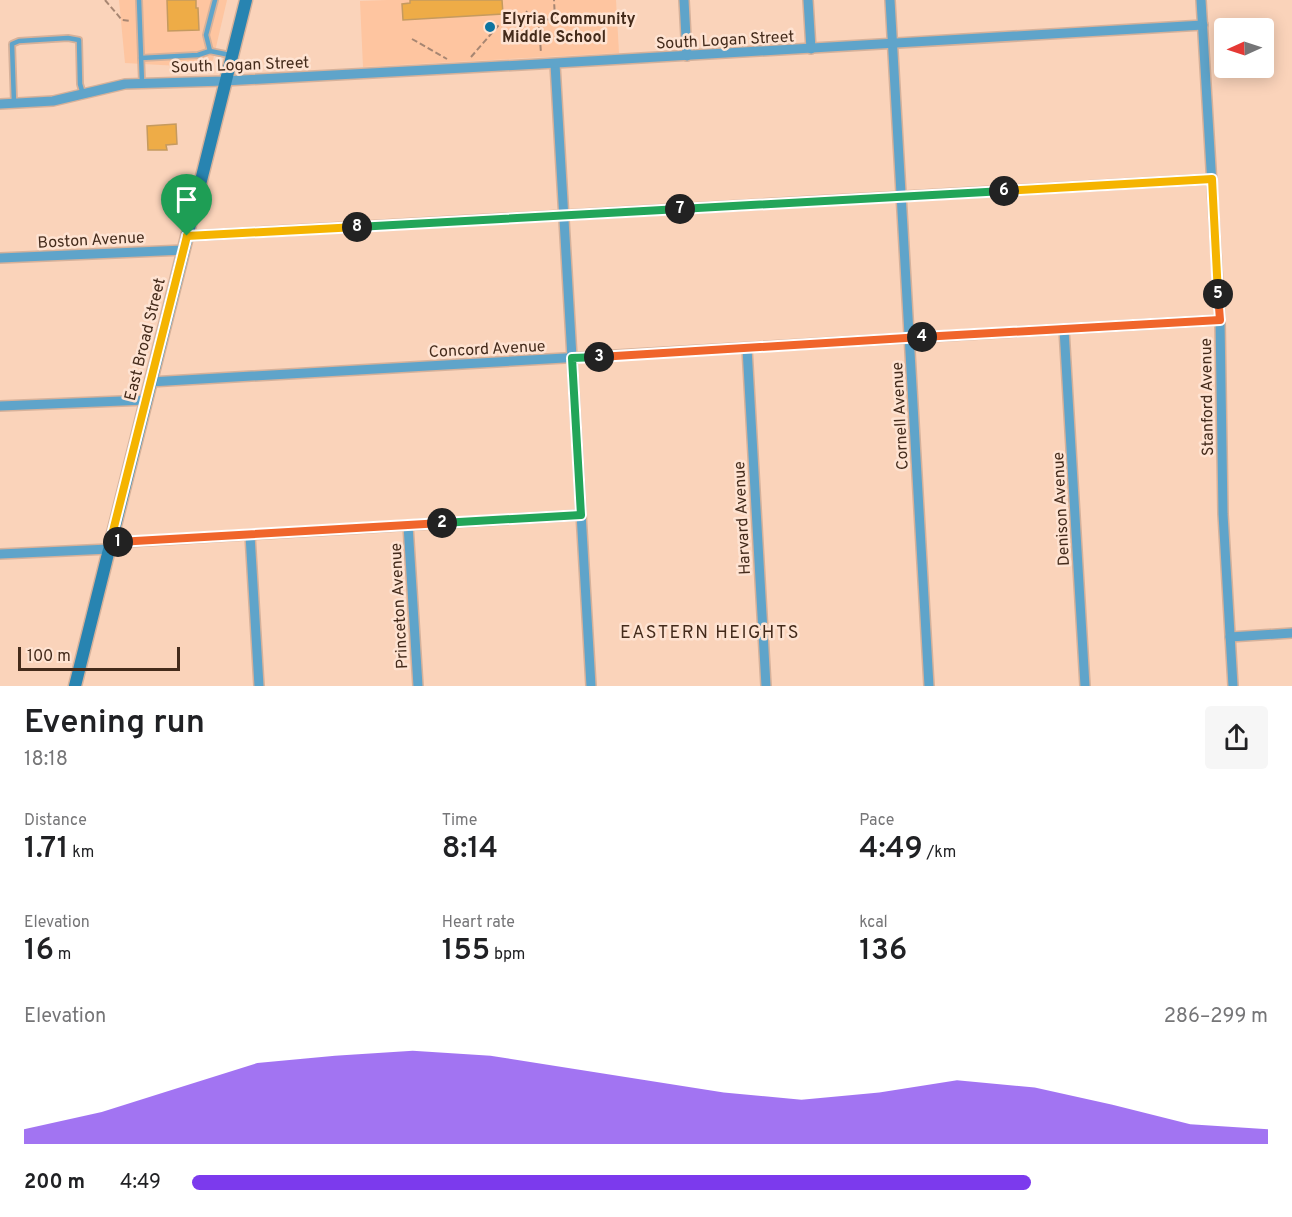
<!DOCTYPE html>
<meta charset="utf-8">
<style>
:root{--surface:#fff;--page:#f6f6f6;--text:#202124;--muted:#757577;--accent:#7c3aed}
body{margin:0;font-family:Overpass,sans-serif;background:var(--page);color:var(--text);height:100vh;display:flex;flex-direction:column;font-size:22px;white-space:nowrap}
*{box-sizing:border-box;margin:0}
p{font-size:20px;color:var(--muted)}
.icon{flex:none;width:33px;height:33px;fill:none;stroke:currentColor;stroke-width:2;stroke-linecap:round;stroke-linejoin:round}
.map{position:relative;height:686px;overflow:hidden}
.details{display:flex;flex-direction:column;background:var(--surface);flex:1}
.details>*{flex:none}
.needle{width:39px;rotate:267deg}
.buttons{position:absolute;left:1214px;top:18px;display:grid;gap:12px}
.buttons a{display:grid;place-items:center;width:60px;height:60px;border-radius:6px;background:var(--surface);box-shadow:0 3px 15px #0003;font-size:30px}
.scale{position:absolute;left:18px;bottom:15px;width:162px;box-sizing:border-box;padding-left:6px;border:3px solid #442b1b;border-top:0;font-size:16px;line-height:21px;white-space:nowrap;color:#442b1b;-webkit-text-stroke:4px #fee3d2;paint-order:stroke}
.pin{position:absolute;display:grid;place-items:center;width:51px;height:51px;color:#fff;margin:-62px -26px;border-radius:50% 50% 50% 0;rotate:-45deg;box-shadow:0 0 6px #0007}
.pin .icon{rotate:45deg}
.km{position:absolute;width:30px;height:30px;margin:-15px;border-radius:50%;background:#222;color:#fff;font-size:16px;line-height:30px;text-align:center}
.round{display:grid;place-items:center;flex:none;width:63px;height:63px;border-radius:6px;background:var(--page)}
.headline{display:flex;align-items:center;justify-content:space-between;height:102px;padding:0 24px}
h1{font-size:33px;font-weight:600;line-height:45px}
.metrics{display:grid;grid-template-columns:repeat(3,1fr);gap:9px;height:102px;padding:6px 24px}
.metrics div{display:grid;align-content:center}
.metrics b{font-size:30px;font-weight:600}
.metrics small{font-size:16px;font-weight:400}
.metrics p{font-size:16px}
.chart{height:168px;padding:12px 24px}
.chart p{display:flex;justify-content:space-between}
.chart svg{width:100%;height:108px;margin-top:6px;fill:var(--accent);opacity:.7}
ul{padding:0 24px;list-style:none;font-size:20px}
li{display:grid;grid-template-columns:96px 72px 1fr;align-items:center;height:45px}
li i{height:15px;border-radius:8px;background:var(--accent)}
.map>svg:first-child{display:block}
.built{fill:#fec5a0}
.building{fill:#eeac47;stroke:#c59a5f;stroke-width:1.5}
.lines{fill:none;stroke-linecap:round;stroke-linejoin:round}
.lane-casing{stroke:#d6b19a;stroke-width:8}
.street-casing{stroke:#d6b19a;stroke-width:12}
.secondary-casing{stroke:#d6b19a;stroke-width:15}
.path{stroke:#a78672;stroke-width:2;stroke-dasharray:6 3;stroke-linecap:butt}
.lane{stroke:#5fa4ca;stroke-width:4.5}
.street{stroke:#5fa4ca;stroke-width:9}
.secondary{stroke:#2884b1;stroke-width:12}
.split-1-casing{stroke:#fff;stroke-width:12}
.split-2-casing{stroke:#fff;stroke-width:12}
.split-3-casing{stroke:#fff;stroke-width:12}
.split-4-casing{stroke:#fff;stroke-width:12}
.split-5-casing{stroke:#fff;stroke-width:12}
.split-6-casing{stroke:#fff;stroke-width:12}
.split-7-casing{stroke:#fff;stroke-width:12}
.split-8-casing{stroke:#fff;stroke-width:12}
.split-9-casing{stroke:#fff;stroke-width:12}
.split-1{stroke:#f5b400;stroke-width:8}
.split-2{stroke:#f0652b;stroke-width:8}
.split-3{stroke:#22a559;stroke-width:8}
.split-4{stroke:#f0652b;stroke-width:8}
.split-5{stroke:#f0652b;stroke-width:8}
.split-6{stroke:#f5b400;stroke-width:8}
.split-7{stroke:#22a559;stroke-width:8}
.split-8{stroke:#22a559;stroke-width:8}
.split-9{stroke:#f5b400;stroke-width:8}
.poi-dot{fill:#0c74a0;stroke:#fee3d2;stroke-width:2}
.labels{text-anchor:middle;stroke-width:5;stroke-linejoin:round;paint-order:stroke}
.poi-label{font-size:16px;font-weight:bold;fill:#442b1b;stroke:#fee3d2;text-anchor:start}
.street-label{font-size:16px;fill:#442b1b;stroke:#fee3d2}
.neighbourhood-label{font-size:18px;letter-spacing:1.5px;fill:#442b1b;stroke:#fee3d2}
</style>
<div class="map">
<svg width="1292" height="686" viewBox="0 0 1292 686">
<rect width="100%" height="100%" fill="#fad3ba"/>
<g class="built">
<path d="M119,0H227L213,60L197,67L125,63Z"/>
<path d="M387,0H616L619,53L363,67L360,1Z"/>
</g>
<g class="building">
<path d="M167,0H196V8H198L199,30L168,31Z"/>
<path d="M410,0H502L503,14L403,20L402,4L410,3Z"/>
<path d="M176,124L177,144L166,145L167,150H148L147,126Z"/>
</g>
<g class="lines">
<g class="lane-casing">
<g id="lane">
<path d="M139,0L142,83"/>
<path d="M210,51L206,35L215,0"/>
<path d="M141,58L198,55L210,51L230,55"/>
<path d="M14,103L12,44L19,41L68,38L79,40L80,84L83,94"/>
</g>
</g>
<g class="street-casing">
<g id="street">
<path d="M684,0L687,56"/>
<path d="M808,0L811,49"/>
<path d="M890,0L929,686"/>
<path d="M1201,0L1220,320L1223,514L1233,686"/>
<path d="M555,64L591,686"/>
<path d="M0,104L53,101L125,84L224,81L539,64L1203,25"/>
<path d="M187,236L1212,179"/>
<path d="M0,258L184,250"/>
<path d="M1064,329L1085,686"/>
<path d="M747,348L766,686"/>
<path d="M150,382L1220,320"/>
<path d="M0,406L146,400"/>
<path d="M408,525L418,686"/>
<path d="M250,535L259,686"/>
<path d="M110,543L581,515"/>
<path d="M0,554L109,549"/>
<path d="M1230,637L1292,633"/>
</g>
</g>
<g class="secondary-casing">
<path id="secondary" d="M75,686L246,0"/>
</g>
<g class="path">
<path d="M105,0L122,20L131,21"/>
<path d="M522,20L527,11"/>
<path d="M539,27L541,53"/>
<path d="M412,39L447,59"/>
<path d="M471,57L498,26L505,22L555,19L554,0"/>
</g>
<use href="#lane" class="lane"/>
<use href="#street" class="street"/>
<use href="#secondary" class="secondary"/>
</g>
<g class="lines">
<g class="split-1-casing">
<path id="split-1" d="M118,542L110,543L187,236"/>
</g>
<g class="split-2-casing">
<path id="split-2" d="M118,542L442,523"/>
</g>
<g class="split-3-casing">
<path id="split-3" d="M442,523L581,515L572,358L599,357"/>
</g>
<g class="split-4-casing">
<path id="split-4" d="M599,357L922,337"/>
</g>
<g class="split-5-casing">
<path id="split-5" d="M922,337L1220,320L1218,294"/>
</g>
<g class="split-6-casing">
<path id="split-6" d="M1004,191L1212,179L1218,294"/>
</g>
<g class="split-7-casing">
<path id="split-7" d="M680,209L1004,191"/>
</g>
<g class="split-8-casing">
<path id="split-8" d="M357,227L680,209"/>
</g>
<g class="split-9-casing">
<path id="split-9" d="M187,236L357,227"/>
</g>
<use href="#split-1" class="split-1"/>
<use href="#split-2" class="split-2"/>
<use href="#split-3" class="split-3"/>
<use href="#split-4" class="split-4"/>
<use href="#split-5" class="split-5"/>
<use href="#split-6" class="split-6"/>
<use href="#split-7" class="split-7"/>
<use href="#split-8" class="split-8"/>
<use href="#split-9" class="split-9"/>
</g>
<circle class="poi-dot" cx="490" cy="27" r="6"/>
<g class="labels">
<g class="poi-label">
<text x="502" y="24">Elyria Community<tspan x="502" dy="18">Middle School</tspan></text>
</g>
<g class="street-label">
<text transform="translate(725 39) rotate(-3)" y="6">South Logan Street</text>
<text transform="translate(240 64) rotate(-2)" y="6">South Logan Street</text>
<text transform="translate(91 239) rotate(-3)" y="6">Boston Avenue</text>
<text transform="translate(144 339) rotate(-76)" y="6">East Broad Street</text>
<text transform="translate(487 348) rotate(-3)" y="6">Concord Avenue</text>
<text transform="translate(1206 397) rotate(-91)" y="6">Stanford Avenue</text>
<text transform="translate(899 416) rotate(-93)" y="6">Cornell Avenue</text>
<text transform="translate(1060 509) rotate(-93)" y="6">Denison Avenue</text>
<text transform="translate(741 518) rotate(-93)" y="6">Harvard Avenue</text>
<text transform="translate(398 606) rotate(-93)" y="6">Princeton Avenue</text>
</g>
<g class="neighbourhood-label">
<text x="710" y="638">EASTERN HEIGHTS</text>
</g>
</g>
</svg>
<div class="buttons">
<a><svg class="needle" viewBox="-14 -14 28 28"><path d="M0-13l5 13h-10z" fill="#e53935"/><path d="M0 13l5-13h-10z" fill="#757577"/></svg></a>
</div>
<div class="scale">100 m</div>
<div class="pin" style="left:187px;top:236px;background:#1e9e55"><svg class="icon" aria-label="arrive" viewBox="0 0 24 24"><path d="M6 21V4h12l-3 4 3 4H6"/></svg></div>
<b class="km" style="left:118px;top:542px">1</b>
<b class="km" style="left:442px;top:523px">2</b>
<b class="km" style="left:599px;top:357px">3</b>
<b class="km" style="left:922px;top:337px">4</b>
<b class="km" style="left:1218px;top:294px">5</b>
<b class="km" style="left:1004px;top:191px">6</b>
<b class="km" style="left:680px;top:209px">7</b>
<b class="km" style="left:357px;top:227px">8</b>
</div>
<section class="details">
<div class="headline"><div><h1>Evening run</h1><p>18:18</p></div><a class="round"><svg class="icon" aria-label="share" viewBox="0 0 24 24"><path d="M12 15V3M7 8l5-5 5 5M5 13v7h14v-7"/></svg></a></div>
<div class="metrics">
<div><p>Distance</p><b>1.71<small> km</small></b></div>
<div><p>Time</p><b>8:14</b></div>
<div><p>Pace</p><b>4:49<small> /km</small></b></div>
</div>
<div class="metrics">
<div><p>Elevation</p><b>16<small> m</small></b></div>
<div><p>Heart rate</p><b>155<small> bpm</small></b></div>
<div><p>kcal</p><b>136</b></div>
</div>
<div class="chart"><p><span>Elevation</span>286–299 m</p>
<svg viewBox="0 0 160 44" preserveAspectRatio="none"><path d="M0 44V38L10 31L20 21L30 11L40 8L50 6L60 8L70 13L80 18L90 23L100 26L110 23L120 18L130 21L140 28L150 36L160 38V44z"/></svg>
</div>
<ul>
<li><b>200 m</b>4:49<i style="width:78%"></i></li>
</ul>
</section>
